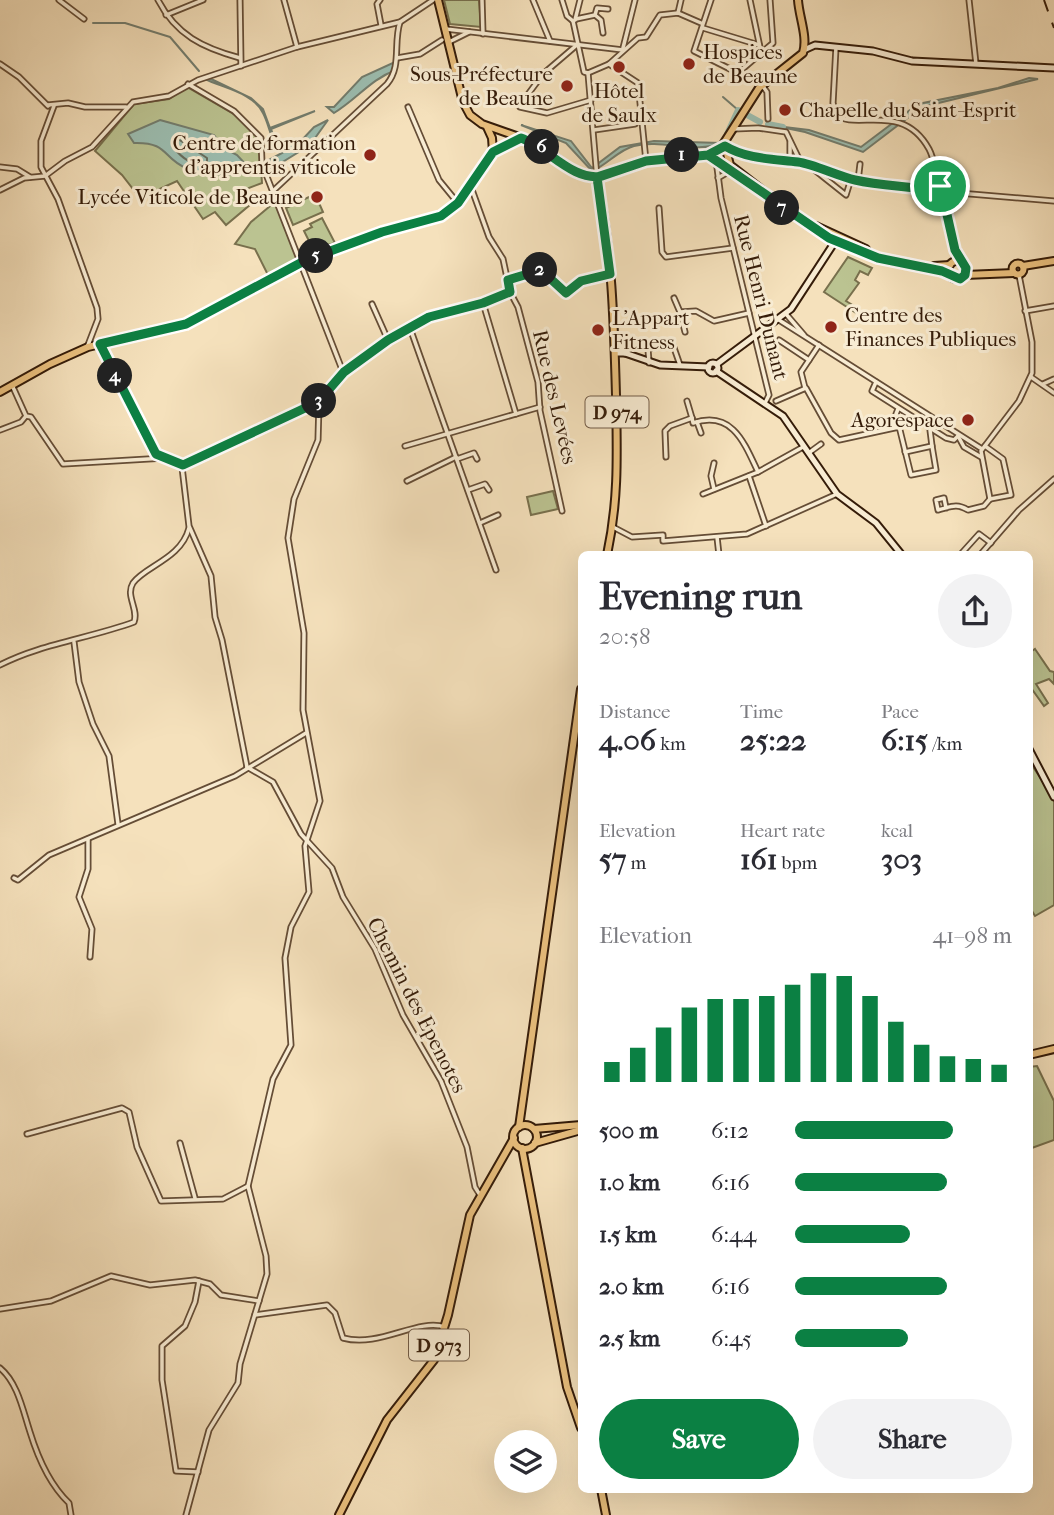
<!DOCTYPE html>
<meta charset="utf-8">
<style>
:root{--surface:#fff;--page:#f2f2f3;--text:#2b2b33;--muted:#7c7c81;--accent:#0b8043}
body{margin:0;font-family:"IM FELL French Canon",serif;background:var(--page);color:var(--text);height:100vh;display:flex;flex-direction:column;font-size:26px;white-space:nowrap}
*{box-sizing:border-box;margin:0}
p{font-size:23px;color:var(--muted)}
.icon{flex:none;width:38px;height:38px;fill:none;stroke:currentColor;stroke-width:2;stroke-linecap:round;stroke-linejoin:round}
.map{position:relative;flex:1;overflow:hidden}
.drawer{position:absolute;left:578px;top:551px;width:455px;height:942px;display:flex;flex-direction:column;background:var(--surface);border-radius:10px;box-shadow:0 7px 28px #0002}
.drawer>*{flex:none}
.tools{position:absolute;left:494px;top:1430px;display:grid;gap:14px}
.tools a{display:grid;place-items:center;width:63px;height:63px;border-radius:50%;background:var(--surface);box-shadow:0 7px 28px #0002;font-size:35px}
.pin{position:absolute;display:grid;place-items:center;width:60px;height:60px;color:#fff;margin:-30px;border:4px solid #fff;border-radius:50%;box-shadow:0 2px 7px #0007}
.km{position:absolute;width:35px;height:35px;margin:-18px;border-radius:50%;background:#222;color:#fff;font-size:19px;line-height:35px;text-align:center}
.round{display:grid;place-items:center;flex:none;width:74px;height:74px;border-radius:37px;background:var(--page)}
.overview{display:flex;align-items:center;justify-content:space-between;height:119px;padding:0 21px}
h1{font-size:38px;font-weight:700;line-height:52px}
.metrics{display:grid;grid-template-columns:repeat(3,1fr);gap:10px;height:119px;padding:7px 21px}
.metrics div{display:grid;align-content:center}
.metrics b{font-size:30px;font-weight:700}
.metrics small{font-size:19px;font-weight:400}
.metrics p{font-size:19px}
.chart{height:196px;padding:14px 21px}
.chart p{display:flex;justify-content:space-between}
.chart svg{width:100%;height:126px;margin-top:7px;stroke:var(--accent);stroke-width:6}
.primary-button{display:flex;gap:14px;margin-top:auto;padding:14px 21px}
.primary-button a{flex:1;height:80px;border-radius:42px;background:var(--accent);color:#fff;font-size:28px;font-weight:700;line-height:80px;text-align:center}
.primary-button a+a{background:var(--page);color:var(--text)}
ul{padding:0 21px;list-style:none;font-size:23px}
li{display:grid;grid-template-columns:112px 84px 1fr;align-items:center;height:52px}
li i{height:18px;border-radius:9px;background:var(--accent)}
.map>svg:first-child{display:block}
.green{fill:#bbc391;stroke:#78704d;stroke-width:2}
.water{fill:#9cbeb1;stroke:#737d6e;stroke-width:2}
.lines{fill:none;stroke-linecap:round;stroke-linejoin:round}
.shore{stroke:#686d5d;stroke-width:2}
.stream{stroke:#737d6e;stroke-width:2}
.river{stroke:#9cbeb1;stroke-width:6}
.street-casing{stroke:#654d36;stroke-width:7}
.secondary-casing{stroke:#351c09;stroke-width:9}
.primary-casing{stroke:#351c09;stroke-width:10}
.street{stroke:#f8ecd3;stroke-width:3.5}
.secondary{stroke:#f8ecd3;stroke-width:5}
.primary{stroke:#eac07e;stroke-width:6}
.rail{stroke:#351c09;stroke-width:2;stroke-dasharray:12 12;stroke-linecap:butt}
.route-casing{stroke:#fff;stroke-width:14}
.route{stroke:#0b8043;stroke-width:9}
.poi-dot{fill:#8f2418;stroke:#f8ecd3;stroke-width:2.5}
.labels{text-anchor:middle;stroke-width:6;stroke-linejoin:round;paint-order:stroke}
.shield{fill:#f8ecd3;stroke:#705a46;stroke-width:2}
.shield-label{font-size:19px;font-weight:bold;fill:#351c09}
.poi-label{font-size:21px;fill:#351c09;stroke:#f8ecd3;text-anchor:start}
.street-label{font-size:21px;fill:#351c09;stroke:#f8ecd3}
</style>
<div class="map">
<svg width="1054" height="1515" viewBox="0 0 1054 1515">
<rect width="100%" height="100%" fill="#f5e1bc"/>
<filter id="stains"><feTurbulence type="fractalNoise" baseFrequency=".00286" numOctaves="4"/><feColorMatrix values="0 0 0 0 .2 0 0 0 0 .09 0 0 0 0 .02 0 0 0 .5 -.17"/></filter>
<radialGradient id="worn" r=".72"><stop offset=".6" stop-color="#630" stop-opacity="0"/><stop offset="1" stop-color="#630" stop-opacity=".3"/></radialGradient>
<g class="green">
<path d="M444,0H479L481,27L450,24Z"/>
<path d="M187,87L237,116L255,134L259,141L262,183L241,191L251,204L226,225L215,212L203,219L177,181L140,198L122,175L95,151L134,104L169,99Z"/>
<path d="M315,194L323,212L293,225L286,208Z"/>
<path d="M275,202L299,262L269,277L255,249L235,244L251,222Z"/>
<path d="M322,218L335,243L313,249L304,231L312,227L310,224Z"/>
<path d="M848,257L872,268L868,275L860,271L855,280L859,283L846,301L859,309L856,313L824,292Z"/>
<path d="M553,491L558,509L531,515L527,497Z"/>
<path d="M1035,649L1050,671L1054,672V684L1049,679L1036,684L1048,703L1044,706L1029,685V653Z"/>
<path d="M1029,761L1054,798V905L1035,916L1029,906Z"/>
<path d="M1037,1066L1054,1101V1140L1029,1149V1067Z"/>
</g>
<g class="water">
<path d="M395,62L396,70C371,79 356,100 334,113L327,107H334L362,77Z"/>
<path d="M209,78L251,98L263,109L270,128L315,111L271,129L277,146L301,141L314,127L328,120L310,145L268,171L265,162L282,153C271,144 270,126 263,113C254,93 223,88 205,79Z"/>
<path d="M1029,78L1038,79L922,107L863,152L805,132L776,126L809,130L861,147L918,104L998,88Z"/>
<path d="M160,120L214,135L224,148L237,155L253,172C233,175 205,177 186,168C162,158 169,142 134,143L128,134Z"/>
<path d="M521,125L571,141L592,168L620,147L654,141L721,143C696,154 662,139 634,146C618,150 606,166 592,171L566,143Z"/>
</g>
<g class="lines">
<path class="shore" d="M175,137L207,158V163C191,166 182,158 172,146Z"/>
<g class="stream">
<path d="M93,23H125L170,37L199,71"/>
<path d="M723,97L738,110"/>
</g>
<g class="river">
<path d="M768,124L783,127"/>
<path d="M727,134L738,110L760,122"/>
</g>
<g class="street-casing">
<g id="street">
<path d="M59,0L84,19"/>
<path d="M158,0C176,35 203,48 240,58"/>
<path d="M240,0L241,66"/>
<path d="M284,0L297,47"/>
<path d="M380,0L377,4L381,25"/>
<path d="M482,0L483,34"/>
<path d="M533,0L550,41"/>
<path d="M562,0L567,16L573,21"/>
<path d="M711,0L694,51L762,85L767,92L768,119"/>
<path d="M750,0L761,52"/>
<path d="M969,0L976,64"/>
<path d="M678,13L681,0"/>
<path d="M166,15L203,0"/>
<path d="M595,15L601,20L603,33"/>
<path d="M576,19L595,15L597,8L608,9"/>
<path d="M575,20L580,0"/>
<path d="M573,21L584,72L588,73"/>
<path d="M703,28L759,45"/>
<path d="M446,29L623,50"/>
<path d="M449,42L469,32"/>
<path d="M836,47L833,103L836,114C854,132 902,100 929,149C935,160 935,174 940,186"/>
<path d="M623,48L635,0"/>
<path d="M397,58L420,54L442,40"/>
<path d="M0,64L19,77L48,106"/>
<path d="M609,64L638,83L646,161"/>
<path d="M739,72L773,43L770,0"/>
<path d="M588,73L609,64L638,38L646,37L660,15L678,13L701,23"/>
<path d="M588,73L597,178"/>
<path d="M188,84L234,111L261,138L262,164L343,372"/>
<path d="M526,97L543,74L578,44"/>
<path d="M48,105L68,103L85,107H126"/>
<path d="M54,106L41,141V167L58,199L97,308L98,319L88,345"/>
<path d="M408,107L439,180L457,202"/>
<path d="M520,107L547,113L591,100"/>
<path d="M733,129L758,128L786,132L801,163"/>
<path d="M594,130L635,124"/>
<path d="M790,142V162"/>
<path d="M727,147L735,152L770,160L801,163L825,173L874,184L936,191"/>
<path d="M715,152L721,198L769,395L765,403"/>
<path d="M0,167L17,169L30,177"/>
<path d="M812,168L846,195L851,179"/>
<path d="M718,178L730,171"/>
<path d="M858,181L860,164"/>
<circle cx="942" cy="192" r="5.5"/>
<path d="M471,187L489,237L503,259L510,292L518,307L538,382L540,411L562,511"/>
<path d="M0,190L24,178L45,176L65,161L92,147L133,102L169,96L198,80L297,47L400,22L433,0"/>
<path d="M273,191L387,84C402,66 393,44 400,22"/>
<path d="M947,192L1054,201"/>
<path d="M943,197L955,251L961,261"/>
<path d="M659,208L662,252L666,257L733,248"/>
<path d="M954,262L955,253"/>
<path d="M508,280L541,270L566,293L581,281L609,274"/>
<path d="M674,298L680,312"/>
<path d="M483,303L516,414"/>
<path d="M372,304L388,340"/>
<path d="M1025,311L1054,306"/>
<path d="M786,314L804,335"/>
<path d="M779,320L982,449"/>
<path d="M410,328L496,570"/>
<path d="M685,332L680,312L696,311L714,321L749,313"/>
<path d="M779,340L809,360"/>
<path d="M101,346L131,409L160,458"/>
<path d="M649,363L648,349L673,345L680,365"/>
<path d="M1031,377L1054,393"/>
<path d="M876,382L872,391L946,438L954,440L958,436"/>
<path d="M1043,384L1054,379"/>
<path d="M12,385L26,416L31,417L63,464L165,458L183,465"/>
<path d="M805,388L801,372L819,345"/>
<path d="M687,401L692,418"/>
<path d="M776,401L806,388L831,433L839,440L899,427"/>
<path d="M898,409L896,414L911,475L936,470L932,446"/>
<path d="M692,418L693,423C732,410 744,442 758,472"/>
<path d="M697,422L701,433"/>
<path d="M0,430L21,422L26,416"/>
<path d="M958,436L964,447L981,457"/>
<path d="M405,446L540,407"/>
<path d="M985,446L1003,459L1011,495L990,499"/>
<path d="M810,452L821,444"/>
<path d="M905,452L932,446L930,430"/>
<path d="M666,457L665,431L670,426L692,418"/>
<path d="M457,459L474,453L477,459"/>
<path d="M714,463L711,476L714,489"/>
<path d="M749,476L766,526"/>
<path d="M407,481L456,457"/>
<path d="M468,490L485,484L489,490"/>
<path d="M703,494L758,472L803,447"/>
<path d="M990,499L981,451L1019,401L1032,373V342L1019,275"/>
<path d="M946,508L944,498L936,500L938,510C951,507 956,503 968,510L984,506L990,499"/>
<path d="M480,523L498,515"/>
<path d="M613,527L632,537L663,535V541L747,534L837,494"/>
<path d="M717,537L719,555"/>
<path d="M960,555L979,534L991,543"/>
<path d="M980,555L1019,510L1054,479"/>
<path d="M74,642L79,682L93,724L109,756L118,824"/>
<path d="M0,665C40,644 91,638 134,622C139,609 125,596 133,583C145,566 181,559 189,528"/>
<path d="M247,767L222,640L215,617L211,576L189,526L182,467L319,403L343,372L388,340L429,317L483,303L510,292"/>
<path d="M247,767L273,782L301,834L332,868L343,897L375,949L403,1015L441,1081L467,1147L475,1187L480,1195"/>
<path d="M88,839V869L79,897L92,929L90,957"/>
<path d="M14,878L18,880L49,855L235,776L306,733"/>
<path d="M27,1134L122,1108L129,1112L137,1147L161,1201L223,1199L248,1186"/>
<path d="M180,1143L195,1198"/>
<path d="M0,1309L51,1301L111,1276L150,1285L195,1280L210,1284L221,1295L259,1301"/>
<path d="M255,1315L327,1305L335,1313L343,1338C380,1348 417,1318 445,1327"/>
<path d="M0,1368C18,1383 23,1411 30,1432C38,1458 50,1485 69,1503L71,1515"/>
<path d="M198,1472L176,1471L162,1380V1346L185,1326L195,1302L199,1281"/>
<path d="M186,1515L209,1430L238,1383L240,1364L267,1274L266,1256L248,1186L273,1079L291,1045L285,958L291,927L309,892L305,846L320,801L303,710L304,633L288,538L294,499L318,440L319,403"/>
</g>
</g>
<g class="secondary-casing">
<g id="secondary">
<path d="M804,50L815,45L873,51L912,61L1054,68"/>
<path d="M615,334L625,353"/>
<path d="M615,353H625L660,365L709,367"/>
<circle cx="713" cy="368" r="5"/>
<path d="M717,364L791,309L838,237"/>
<path d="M716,371L783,416L837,494L876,523L902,555"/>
<path d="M1029,749L1054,797"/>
</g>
</g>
<g class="primary-casing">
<g id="primary">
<path d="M438,0L463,102L470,115L482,124L536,143L576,172L597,178L646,161L707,154L720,149L759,88L803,53C808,37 799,17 798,0"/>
<path d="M487,127L492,138L493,152"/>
<path d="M725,146L730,165L766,193"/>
<path d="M707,154L829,238L879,258L949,274"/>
<path d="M597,178C612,249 614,323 616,395C617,452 619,499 607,555"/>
<path d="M816,226L866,249"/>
<circle cx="957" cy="270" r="9"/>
<circle cx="1018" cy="269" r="5.5"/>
<path d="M934,266L950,265"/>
<path d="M1023,266L1054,261"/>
<path d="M965,275L1014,273"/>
<path d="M0,392L50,364L88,347L186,324L306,260L381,232L441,216L458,203L493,152L521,138"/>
<path d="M1029,1055L1054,1049"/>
<circle cx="525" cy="1137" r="12"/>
<path d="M519,1127L581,689"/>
<path d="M534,1129L581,1125"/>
<path d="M535,1143L581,1130"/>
<path d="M522,1148L567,1387L581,1428"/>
<path d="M601,1489L606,1515"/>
<path d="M339,1515L387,1420L434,1360L448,1315L470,1215L514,1138"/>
</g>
</g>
<use href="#street" class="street"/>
<use href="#secondary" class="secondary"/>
<use href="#primary" class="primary"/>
<path class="rail" d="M1044,0L1054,28"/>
</g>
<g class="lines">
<g class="route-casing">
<path id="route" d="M940,186L936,191C909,186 882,186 855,180C838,176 813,164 798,162C774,159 746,159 725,146L708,155L646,161L597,177L610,274L581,281L566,293L541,270L508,280L510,292L483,303L429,317L388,340L344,372L318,402L183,465L156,454L100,344L186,324L306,260L382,232L441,216L458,203L493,152L521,138C547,147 573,182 602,176L646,161L708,155L829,238L878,258L942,271L960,279L965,275L966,268L955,250L943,197L947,190L940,186"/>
</g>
<use href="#route" class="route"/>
</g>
<g class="poi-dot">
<circle cx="689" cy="64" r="7"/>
<circle cx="619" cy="67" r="7"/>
<circle cx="567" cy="86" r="7"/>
<circle cx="785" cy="110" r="7"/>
<circle cx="370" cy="155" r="7"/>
<circle cx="317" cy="197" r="7"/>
<circle cx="831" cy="327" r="7"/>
<circle cx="598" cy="330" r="7"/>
<circle cx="968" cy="420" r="7"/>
</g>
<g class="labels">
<g class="shield">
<rect x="585.5" y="396.5" width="63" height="31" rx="5"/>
<rect x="409" y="1329.5" width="60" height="31" rx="5"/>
</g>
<g class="shield-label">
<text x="617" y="419">D 974</text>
<text x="439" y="1352">D 973</text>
</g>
<g class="poi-label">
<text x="703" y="59">Hospices<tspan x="703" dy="24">de Beaune</tspan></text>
<text x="553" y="81" text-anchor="end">Sous-Préfecture<tspan x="553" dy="24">de Beaune</tspan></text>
<text x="619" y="98" text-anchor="middle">Hôtel<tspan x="619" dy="24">de Saulx</tspan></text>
<text x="799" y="117">Chapelle du Saint-Esprit</text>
<text x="356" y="150" text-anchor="end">Centre de formation<tspan x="356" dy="24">d'apprentis viticole</tspan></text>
<text x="303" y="204" text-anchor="end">Lycée Viticole de Beaune</text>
<text x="845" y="322">Centre des<tspan x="845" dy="24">Finances Publiques</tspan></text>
<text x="612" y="325">L'Appart<tspan x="612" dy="24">Fitness</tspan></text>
<text x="954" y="427" text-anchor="end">Agorespace</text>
</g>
<g class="street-label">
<text transform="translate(761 297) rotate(76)" y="7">Rue Henri Dunant</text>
<text transform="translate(555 397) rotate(77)" y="7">Rue des Levées</text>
<text transform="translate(417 1005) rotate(63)" y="7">Chemin des Epenotes</text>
</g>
</g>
<rect width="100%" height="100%" filter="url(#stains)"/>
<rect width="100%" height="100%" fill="url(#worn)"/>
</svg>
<div class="tools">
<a><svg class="icon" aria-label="layers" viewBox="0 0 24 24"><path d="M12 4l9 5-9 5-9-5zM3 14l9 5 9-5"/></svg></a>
</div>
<div class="pin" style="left:940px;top:186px;background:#1e9e55"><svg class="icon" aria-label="arrive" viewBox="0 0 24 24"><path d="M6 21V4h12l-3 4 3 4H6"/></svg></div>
<b class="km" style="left:682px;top:155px">1</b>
<b class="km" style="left:540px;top:270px">2</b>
<b class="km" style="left:319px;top:401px">3</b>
<b class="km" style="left:115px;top:376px">4</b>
<b class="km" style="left:316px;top:256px">5</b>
<b class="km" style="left:542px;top:147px">6</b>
<b class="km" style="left:782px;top:208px">7</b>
<section class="drawer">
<div class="overview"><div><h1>Evening run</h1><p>20:58</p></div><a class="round"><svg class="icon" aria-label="share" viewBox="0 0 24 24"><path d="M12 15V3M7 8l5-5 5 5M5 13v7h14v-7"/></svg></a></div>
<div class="metrics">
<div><p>Distance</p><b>4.06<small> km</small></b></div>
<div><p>Time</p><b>25:22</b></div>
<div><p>Pace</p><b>6:15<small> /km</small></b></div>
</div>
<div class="metrics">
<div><p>Elevation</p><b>57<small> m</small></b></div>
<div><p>Heart rate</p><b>161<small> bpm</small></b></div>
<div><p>kcal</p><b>303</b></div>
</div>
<div class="chart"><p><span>Elevation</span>41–98 m</p>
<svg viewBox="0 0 160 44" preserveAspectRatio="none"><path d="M5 44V37M15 44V32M25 44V25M35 44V18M45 44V15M55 44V15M65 44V14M75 44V10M85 44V6M95 44V7M105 44V14M115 44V23M125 44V31M135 44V35M145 44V36M155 44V38"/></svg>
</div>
<ul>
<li><b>500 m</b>6:12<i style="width:73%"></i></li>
<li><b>1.0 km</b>6:16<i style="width:70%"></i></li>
<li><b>1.5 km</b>6:44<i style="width:53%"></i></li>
<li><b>2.0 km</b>6:16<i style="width:70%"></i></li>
<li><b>2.5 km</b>6:45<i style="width:52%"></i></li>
</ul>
<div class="primary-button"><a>Save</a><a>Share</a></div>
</section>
</div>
